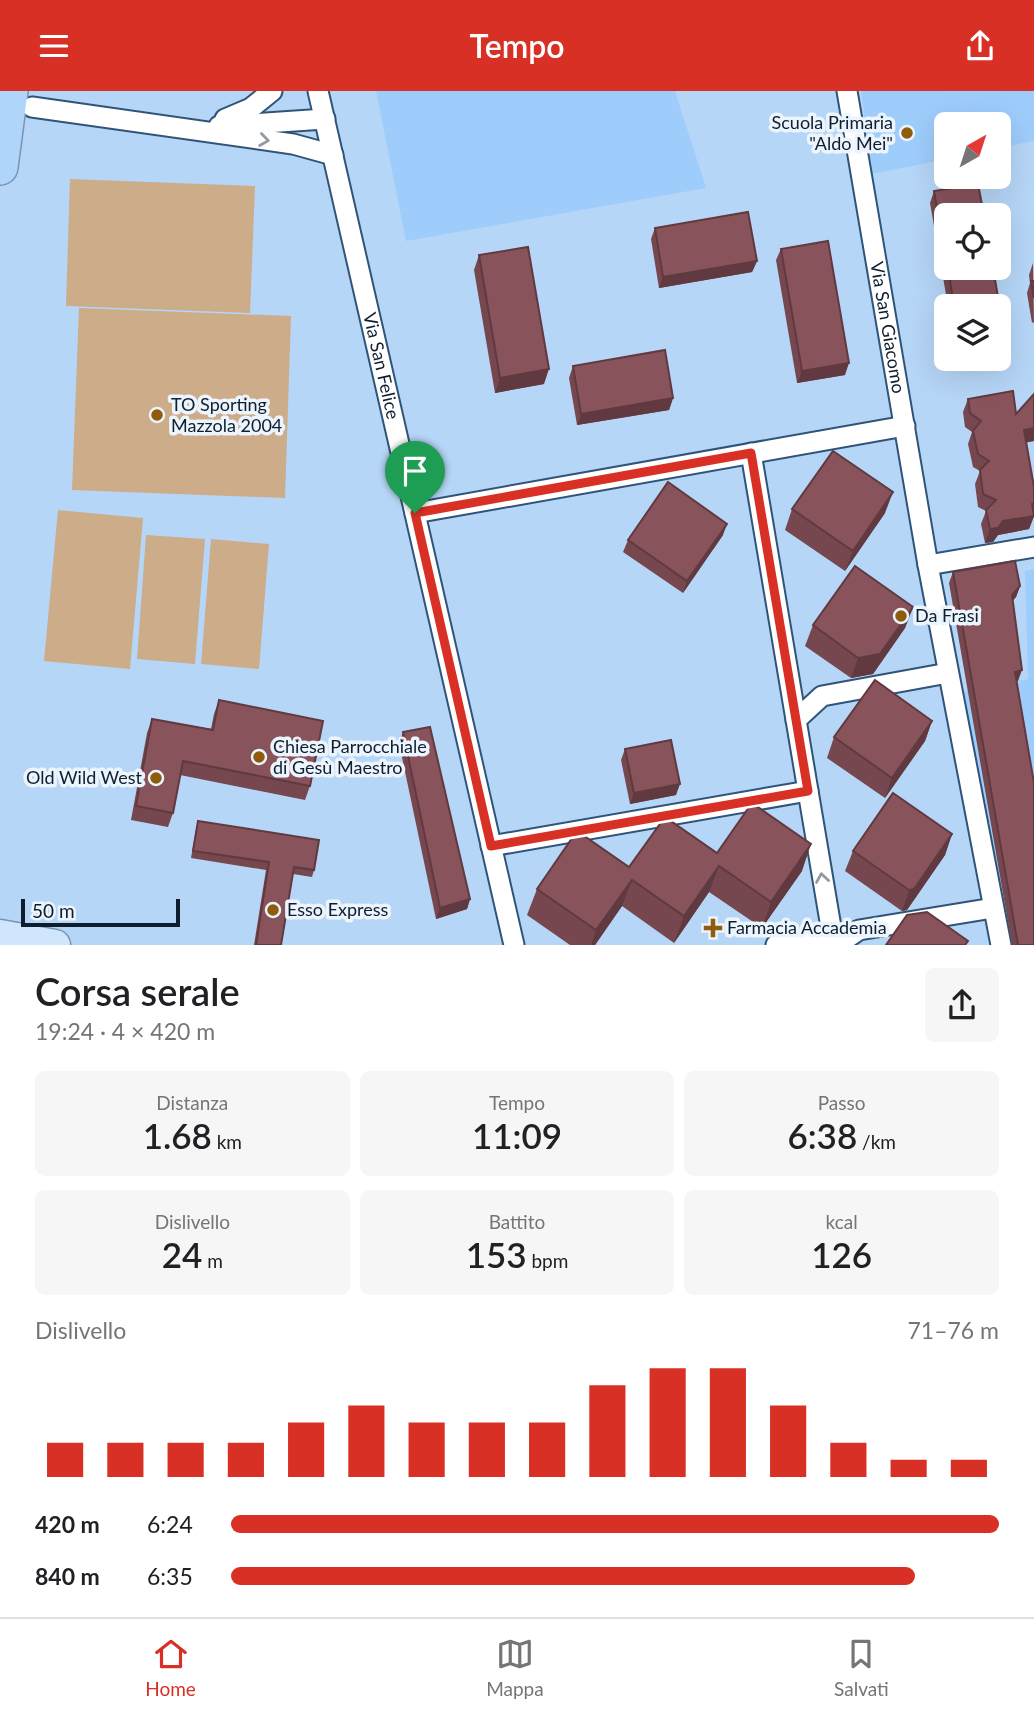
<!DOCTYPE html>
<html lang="it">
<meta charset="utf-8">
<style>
:root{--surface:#fff;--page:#f6f6f6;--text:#202124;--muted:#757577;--line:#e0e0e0;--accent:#d93025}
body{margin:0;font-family:Lato,sans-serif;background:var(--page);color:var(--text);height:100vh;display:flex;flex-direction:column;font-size:26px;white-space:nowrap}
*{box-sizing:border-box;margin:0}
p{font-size:23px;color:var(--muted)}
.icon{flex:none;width:38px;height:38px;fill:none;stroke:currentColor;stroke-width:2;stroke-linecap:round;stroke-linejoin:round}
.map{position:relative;height:854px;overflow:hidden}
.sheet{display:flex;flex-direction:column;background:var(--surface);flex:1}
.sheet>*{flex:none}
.needle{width:46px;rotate:39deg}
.fabs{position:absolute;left:934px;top:21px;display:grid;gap:14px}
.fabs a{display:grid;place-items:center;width:77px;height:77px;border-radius:10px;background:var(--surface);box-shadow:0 7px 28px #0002;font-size:35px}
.scale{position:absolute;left:21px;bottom:18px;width:159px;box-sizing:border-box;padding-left:7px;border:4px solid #0f1e2d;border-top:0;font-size:19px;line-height:24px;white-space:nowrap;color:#0f1e2d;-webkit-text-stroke:5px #ecf4fd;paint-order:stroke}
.pin{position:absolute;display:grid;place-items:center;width:60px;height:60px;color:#fff;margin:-72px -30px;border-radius:50% 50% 50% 0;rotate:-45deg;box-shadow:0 0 7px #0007}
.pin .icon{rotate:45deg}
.round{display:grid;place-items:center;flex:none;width:74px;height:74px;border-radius:10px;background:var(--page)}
.head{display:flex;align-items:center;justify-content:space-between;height:119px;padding:0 35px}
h1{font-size:38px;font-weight:600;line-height:52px}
.metrics{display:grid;grid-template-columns:repeat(3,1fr);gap:10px;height:119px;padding:7px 35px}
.metrics div{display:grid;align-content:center;border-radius:10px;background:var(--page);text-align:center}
.metrics b{font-size:35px;font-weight:600}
.metrics small{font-size:19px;font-weight:400}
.metrics p{font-size:19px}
.chart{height:196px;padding:14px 35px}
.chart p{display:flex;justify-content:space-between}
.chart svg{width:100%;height:126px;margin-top:7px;stroke:var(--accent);stroke-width:6}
ul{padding:0 35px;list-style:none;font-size:23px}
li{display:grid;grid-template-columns:112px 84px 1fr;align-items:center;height:52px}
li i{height:18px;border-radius:9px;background:var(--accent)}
header{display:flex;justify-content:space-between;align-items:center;height:91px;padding:0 35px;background:var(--accent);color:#fff;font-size:32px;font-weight:600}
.tab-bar{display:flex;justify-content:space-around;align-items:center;height:98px;border-top:2px solid var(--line);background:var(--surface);font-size:19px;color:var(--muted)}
.tab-bar a{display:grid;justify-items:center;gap:4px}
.tab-bar .active{color:var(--accent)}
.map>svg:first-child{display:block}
.built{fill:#9ecdfc}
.green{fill:#ccac89}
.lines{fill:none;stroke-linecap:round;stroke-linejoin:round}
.street-casing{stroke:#305478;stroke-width:23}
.primary-casing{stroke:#7895b3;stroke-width:33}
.highway-casing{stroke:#7895b3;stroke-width:38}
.street{stroke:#fff;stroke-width:19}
.primary{stroke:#d0e6fd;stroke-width:30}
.highway{stroke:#b0d5fb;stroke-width:35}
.wall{fill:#76474f}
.shaded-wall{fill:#603a40}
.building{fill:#89535c;stroke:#603a40;stroke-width:2}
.oneway{stroke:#939aa0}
.route-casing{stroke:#fff;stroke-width:14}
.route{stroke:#d93025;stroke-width:9}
.poi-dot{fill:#8f5b0d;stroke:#ecf4fd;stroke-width:2.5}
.labels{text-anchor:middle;stroke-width:7;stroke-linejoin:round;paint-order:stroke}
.poi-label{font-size:18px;fill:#0f1e2d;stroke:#ecf4fd;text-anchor:start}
.street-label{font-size:18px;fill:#0f1e2d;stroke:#ecf4fd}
</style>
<header><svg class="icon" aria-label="menu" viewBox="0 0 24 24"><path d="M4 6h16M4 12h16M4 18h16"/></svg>Tempo<svg class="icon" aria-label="share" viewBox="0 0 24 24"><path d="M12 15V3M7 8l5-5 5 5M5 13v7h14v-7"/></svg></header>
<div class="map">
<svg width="1034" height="854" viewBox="0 0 1034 854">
<rect width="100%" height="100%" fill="#b6d6f7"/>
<g class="built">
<path d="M376,0H675L706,97L406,150Z"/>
<path d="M861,0H1034V50L999,57V33H947V68L872,83Z"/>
<path d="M1034,478V854H994L954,602L1028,588L1025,480Z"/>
</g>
<g class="green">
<path d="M70,88L255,95L250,222L66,215Z"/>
<path d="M79,217L291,225L285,407L72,399Z"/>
<path d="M58,419L143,427L130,578L44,570Z"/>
<path d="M146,444L205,448L195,573L137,568Z"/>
<path d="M211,448L269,453L259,578L201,573Z"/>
</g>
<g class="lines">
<g class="street-casing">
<g id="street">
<path id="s1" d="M318,0L514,854"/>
<path id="s2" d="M847,0L928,474L1001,854"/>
<path d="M32,16L293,53L333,64"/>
<path d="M225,28L251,17L272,0"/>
<path d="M219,35L325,28"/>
<path d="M751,362L834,854"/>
<path d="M415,422L905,335"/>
<path d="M928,474L1034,456"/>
<path d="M796,629L822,605L948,582"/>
<path d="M491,755L808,700"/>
<path d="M776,854L832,844"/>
<path d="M837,854L859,839L993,817"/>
</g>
</g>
<g class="primary-casing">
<path id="primary" d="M0,844L55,854"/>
</g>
<g class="highway-casing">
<path id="highway" d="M0,76L10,0"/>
</g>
<use href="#street" class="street"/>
<use href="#primary" class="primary"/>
<use href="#highway" class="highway"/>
</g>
<g class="wall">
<path d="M934,100L947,124V177H993L999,212L998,215H948L930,112Z"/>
<path d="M655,137L757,170L752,181L659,197L651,148Z"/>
<path d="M781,158L845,284L797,292L776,169Z"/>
<path d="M479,164L544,293L495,302L474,179Z"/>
<path d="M1033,172L1034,231L1032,232L1027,202L1030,192L1029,184Z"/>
<path d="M573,275L673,307L669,319L577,334L569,287Z"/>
<path d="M1034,303V350L1026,351L1034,396V425L1029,438L998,444L993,451L985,452L981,433L986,420L978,416L975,393L980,380L973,376L968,353L972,341L965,336L963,321L968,308L1016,323Z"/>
<path d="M792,418L885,422L845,480L785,439Z"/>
<path d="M723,444L683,502L623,461L628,449Z"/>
<path d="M953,481L1020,495L1016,506L1013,509L1018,590H1016L1034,854H1012L949,492Z"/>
<path d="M913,516L905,537L873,583L851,587L805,555L813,534Z"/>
<path d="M219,609L310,695L305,709L180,684L173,722L168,736L131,729L147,642L152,628L211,638L214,623Z"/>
<path d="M932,630L925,650L885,707L827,667L834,646Z"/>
<path d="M403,641L470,808L467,818L436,828L399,652Z"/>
<path d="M625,658L676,704L630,713L621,669Z"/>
<path d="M198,730L314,779L312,786L293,783L281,854H254L266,779L191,767L196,738Z"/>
<path d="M952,743L945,764L907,819L902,820L845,780L853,760Z"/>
<path d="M717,762L802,780L762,837L709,801L674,852L622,815L595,854H570L527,824L537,798L629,776Z"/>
</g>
<g class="shaded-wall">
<path d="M757,170L752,181L659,197L663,186Z"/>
<path d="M999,212L998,215H980Z"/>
<path d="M849,272L845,284L797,292L802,280Z"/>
<path d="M549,278L544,293L495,302L500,287Z"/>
<path d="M673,307L669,319L577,334L581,323Z"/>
<path d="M1034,337V350L1019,353L1024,339Z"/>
<path d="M893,401L885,422L845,480L853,460Z"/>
<path d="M1034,412V419L1032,425H1034L1029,438L998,444L993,451L985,452L990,438Z"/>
<path d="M727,433L723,444L683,502L687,490Z"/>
<path d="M1020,495L1016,506L1008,515L1012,504Z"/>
<path d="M913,516L905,537L873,583L851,587L858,567Z"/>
<path d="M1022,579L1018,590L1011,591L1015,581Z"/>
<path d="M932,630L925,650L885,707L892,687Z"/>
<path d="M680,693L676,704L630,713L634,702Z"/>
<path d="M952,743L945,764L907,819L902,820L909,799Z"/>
<path d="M811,753L802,780L762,837L771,811Z"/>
<path d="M719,775L709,801L674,852L684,825Z"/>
<path d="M632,789L622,815L595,854H591L596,839Z"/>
<path d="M470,808L467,818L436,828L440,817Z"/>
</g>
<g class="building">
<path d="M978,93L984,124H947V172L934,100Z"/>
<path d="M748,121L757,170L663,186L655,137Z"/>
<path d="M828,150L849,272L802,280L781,158Z"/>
<path d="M528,156L549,278L500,287L479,164Z"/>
<path d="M948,177H993L999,212L980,215H954Z"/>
<path d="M1031,190H1034V207Z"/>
<path d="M665,259L673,307L581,323L573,275Z"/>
<path d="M1013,300L1016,323L1034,303V337L1024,339L1034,396V412L1032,413L1034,425L1003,430L998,437L990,438L986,419L996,409L983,403L980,379L989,370L978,363L973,340L981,330L970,322L968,308Z"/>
<path d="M833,360L893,401L853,460L792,418Z"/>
<path d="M668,391L727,433L687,490L628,449Z"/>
<path d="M1015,470L1020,495L1012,504L1022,579L1015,581L1034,692V854H1018L953,481Z"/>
<path d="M855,475L913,516L880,563L858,567L813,534Z"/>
<path d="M875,589L932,630L892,687L834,646Z"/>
<path d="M219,609L323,630L310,695L183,670L173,722L136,715L152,628L213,639Z"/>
<path d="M430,636L470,808L440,817L403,641Z"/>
<path d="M671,649L680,693L634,702L625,658Z"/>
<path d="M893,702L952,743L914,798L909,799L853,760Z"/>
<path d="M752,712L811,753L771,811L719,775L684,825L632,789L596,839L537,798L577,740L629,776L665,726L717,762Z"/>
<path d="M198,730L319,749L314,779L294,776L281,854H256L269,771L193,760Z"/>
<path d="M927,821L968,850L965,854H886L907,824Z"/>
</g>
<defs><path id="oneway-chevron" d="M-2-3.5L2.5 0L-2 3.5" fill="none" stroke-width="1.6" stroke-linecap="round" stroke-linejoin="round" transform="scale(1.75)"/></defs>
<g class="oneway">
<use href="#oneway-chevron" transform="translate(264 49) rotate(8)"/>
<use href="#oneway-chevron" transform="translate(822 787) rotate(-99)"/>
</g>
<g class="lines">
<g class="route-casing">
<path id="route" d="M751,362L808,700L491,755L415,422Z"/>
</g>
<use href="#route" class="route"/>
</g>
<g class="poi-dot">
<circle cx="907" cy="42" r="7"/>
<circle cx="157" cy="324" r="7"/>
<circle cx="901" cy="525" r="7"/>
<circle cx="259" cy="666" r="7"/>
<circle cx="156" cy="687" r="7"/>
<circle cx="273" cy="819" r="7"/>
<path d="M709.5 826.5h7v7h7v7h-7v7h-7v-7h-7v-7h7z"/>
</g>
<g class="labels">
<g class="poi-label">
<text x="893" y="38" text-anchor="end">Scuola Primaria<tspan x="893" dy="21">"Aldo Mei"</tspan></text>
<text x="171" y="320">TO Sporting<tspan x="171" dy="21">Mazzola 2004</tspan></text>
<text x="915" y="531">Da Frasi</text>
<text x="273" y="662">Chiesa Parrocchiale<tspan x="273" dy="21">di Gesù Maestro</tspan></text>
<text x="142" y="693" text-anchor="end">Old Wild West</text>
<text x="287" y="825">Esso Express</text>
<text x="727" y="843">Farmacia Accademia</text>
</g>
<g class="street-label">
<text dy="6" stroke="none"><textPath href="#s2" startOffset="240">Via San Giacomo</textPath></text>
<text dy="6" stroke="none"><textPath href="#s1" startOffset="282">Via San Felice</textPath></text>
</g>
</g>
</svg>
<div class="fabs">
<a><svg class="needle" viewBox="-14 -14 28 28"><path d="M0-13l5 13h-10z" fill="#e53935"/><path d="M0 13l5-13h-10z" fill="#757577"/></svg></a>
<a><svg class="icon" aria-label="locate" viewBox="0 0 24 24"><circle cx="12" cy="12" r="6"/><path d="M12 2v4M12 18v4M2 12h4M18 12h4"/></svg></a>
<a><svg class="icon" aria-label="layers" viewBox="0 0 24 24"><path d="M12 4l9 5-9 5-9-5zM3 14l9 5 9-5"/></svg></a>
</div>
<div class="scale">50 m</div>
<div class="pin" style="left:415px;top:422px;background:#1e9e55"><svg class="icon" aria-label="arrive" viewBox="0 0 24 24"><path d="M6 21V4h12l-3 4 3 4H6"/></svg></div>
</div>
<section class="sheet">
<div class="head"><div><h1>Corsa serale</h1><p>19:24 · 4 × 420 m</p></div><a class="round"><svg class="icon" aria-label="share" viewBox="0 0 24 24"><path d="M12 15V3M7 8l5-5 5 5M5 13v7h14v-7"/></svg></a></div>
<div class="metrics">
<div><p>Distanza</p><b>1.68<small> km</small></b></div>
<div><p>Tempo</p><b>11:09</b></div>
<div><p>Passo</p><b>6:38<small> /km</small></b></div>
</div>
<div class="metrics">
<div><p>Dislivello</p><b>24<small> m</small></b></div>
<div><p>Battito</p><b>153<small> bpm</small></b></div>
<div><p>kcal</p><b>126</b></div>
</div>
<div class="chart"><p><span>Dislivello</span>71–76 m</p>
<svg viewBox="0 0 160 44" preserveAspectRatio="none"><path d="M5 44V32M15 44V32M25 44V32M35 44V32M45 44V25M55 44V19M65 44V25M75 44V25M85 44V25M95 44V12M105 44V6M115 44V6M125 44V19M135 44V32M145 44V38M155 44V38"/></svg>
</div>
<ul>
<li><b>420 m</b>6:24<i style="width:100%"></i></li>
<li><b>840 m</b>6:35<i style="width:89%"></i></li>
</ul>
</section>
<nav class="tab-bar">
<a class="active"><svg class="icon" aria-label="home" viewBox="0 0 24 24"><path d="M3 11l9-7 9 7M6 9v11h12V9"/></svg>Home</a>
<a><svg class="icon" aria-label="map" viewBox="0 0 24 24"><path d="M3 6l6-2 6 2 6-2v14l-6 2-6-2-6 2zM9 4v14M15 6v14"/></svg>Mappa</a>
<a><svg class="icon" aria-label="saved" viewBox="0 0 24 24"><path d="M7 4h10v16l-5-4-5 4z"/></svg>Salvati</a>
</nav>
